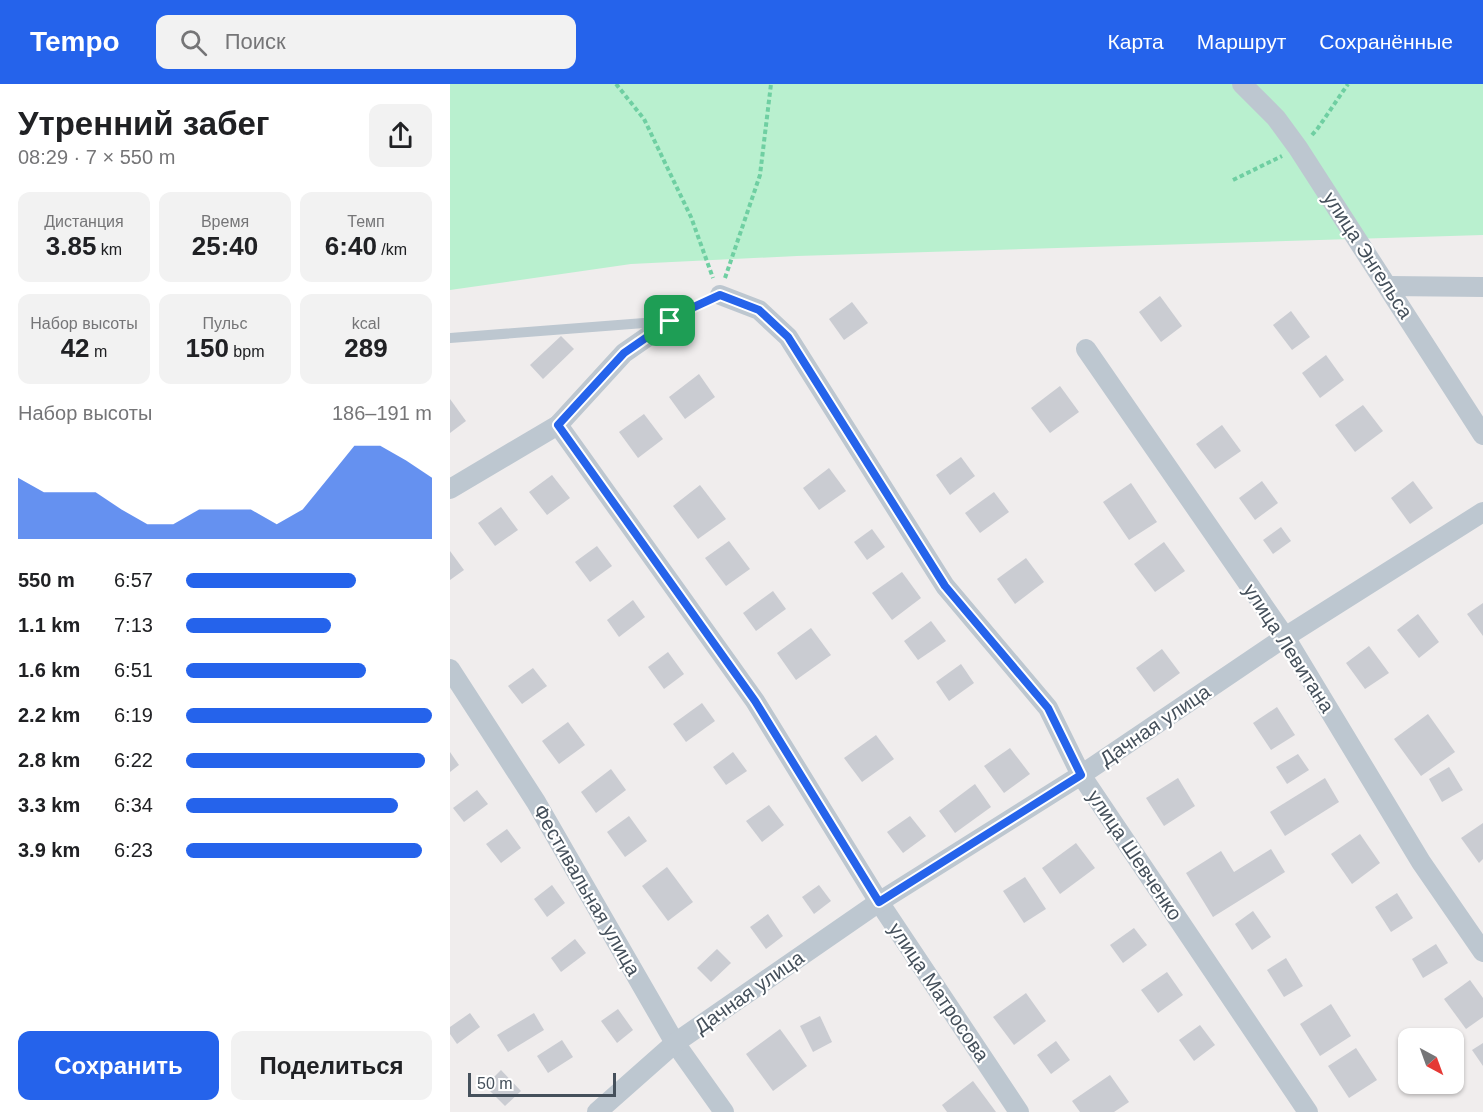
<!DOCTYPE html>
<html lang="ru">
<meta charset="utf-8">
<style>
:root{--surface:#fff;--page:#f2f2f2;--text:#202124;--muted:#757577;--accent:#2563eb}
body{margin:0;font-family:Arial,sans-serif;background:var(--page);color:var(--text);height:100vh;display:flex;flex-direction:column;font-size:22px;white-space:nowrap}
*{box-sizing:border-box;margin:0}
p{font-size:20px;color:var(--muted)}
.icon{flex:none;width:33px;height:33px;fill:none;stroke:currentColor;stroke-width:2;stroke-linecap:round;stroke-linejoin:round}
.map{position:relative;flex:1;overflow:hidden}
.details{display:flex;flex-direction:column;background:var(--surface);width:450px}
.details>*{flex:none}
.needle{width:39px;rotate:139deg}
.buttons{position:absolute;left:948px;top:944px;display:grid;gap:12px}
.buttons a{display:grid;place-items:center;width:66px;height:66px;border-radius:12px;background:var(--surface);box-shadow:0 2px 4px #0004;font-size:30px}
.scale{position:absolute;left:18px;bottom:15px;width:148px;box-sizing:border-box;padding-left:6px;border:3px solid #45505b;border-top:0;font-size:16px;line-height:21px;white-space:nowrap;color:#45505b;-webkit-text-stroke:4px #fff;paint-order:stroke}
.pin{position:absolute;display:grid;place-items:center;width:51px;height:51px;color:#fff;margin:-26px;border-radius:12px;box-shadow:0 3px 9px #0006}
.round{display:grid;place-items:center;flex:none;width:63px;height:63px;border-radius:12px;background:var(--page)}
.headline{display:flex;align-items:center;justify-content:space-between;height:102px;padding:0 18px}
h1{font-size:33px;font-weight:700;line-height:45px}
.metrics{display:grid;grid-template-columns:repeat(3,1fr);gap:9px;height:102px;padding:6px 18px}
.metrics div{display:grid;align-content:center;border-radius:12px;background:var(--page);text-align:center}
.metrics b{font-size:26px;font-weight:700}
.metrics small{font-size:16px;font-weight:400}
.metrics p{font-size:16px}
.chart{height:168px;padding:12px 18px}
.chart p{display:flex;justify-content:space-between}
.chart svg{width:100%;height:108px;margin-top:6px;fill:var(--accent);opacity:.7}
.action{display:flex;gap:12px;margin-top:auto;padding:12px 18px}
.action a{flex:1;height:69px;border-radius:12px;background:var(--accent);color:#fff;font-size:24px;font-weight:700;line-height:69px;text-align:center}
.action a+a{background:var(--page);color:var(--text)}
ul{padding:0 18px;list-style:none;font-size:20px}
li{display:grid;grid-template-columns:96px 72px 1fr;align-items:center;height:45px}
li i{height:15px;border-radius:8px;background:var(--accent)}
header{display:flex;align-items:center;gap:36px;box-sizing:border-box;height:84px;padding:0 30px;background:var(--accent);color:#fff}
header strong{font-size:28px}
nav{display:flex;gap:33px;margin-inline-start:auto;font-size:21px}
.search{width:420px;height:54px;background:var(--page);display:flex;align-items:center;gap:15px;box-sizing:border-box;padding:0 21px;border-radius:12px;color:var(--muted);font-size:22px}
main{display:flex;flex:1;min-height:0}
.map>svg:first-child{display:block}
.green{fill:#b9f0cf}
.building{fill:#caccd2}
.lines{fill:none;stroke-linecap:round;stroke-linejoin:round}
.path{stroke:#6fcfa2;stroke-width:4;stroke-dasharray:4.5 3;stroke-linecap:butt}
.service{stroke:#bdc7d0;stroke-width:10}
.minor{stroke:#bdc7d0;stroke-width:20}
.route-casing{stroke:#fff;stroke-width:12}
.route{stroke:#2563eb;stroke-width:8}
.labels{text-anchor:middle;stroke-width:4.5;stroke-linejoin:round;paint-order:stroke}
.street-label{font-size:20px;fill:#45505b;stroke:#fff}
</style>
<header>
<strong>Tempo</strong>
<div class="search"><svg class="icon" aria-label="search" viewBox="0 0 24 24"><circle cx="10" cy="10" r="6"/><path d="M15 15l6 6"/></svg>Поиск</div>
<nav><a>Карта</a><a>Маршрут</a><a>Сохранённые</a></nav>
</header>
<main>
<section class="details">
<div class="headline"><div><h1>Утренний забег</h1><p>08:29 · 7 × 550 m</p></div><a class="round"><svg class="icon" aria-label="share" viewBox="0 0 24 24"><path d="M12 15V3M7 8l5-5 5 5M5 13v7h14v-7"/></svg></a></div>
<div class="metrics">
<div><p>Дистанция</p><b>3.85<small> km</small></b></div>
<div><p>Время</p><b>25:40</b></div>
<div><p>Темп</p><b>6:40<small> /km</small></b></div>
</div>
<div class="metrics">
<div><p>Набор высоты</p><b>42<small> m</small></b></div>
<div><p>Пульс</p><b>150<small> bpm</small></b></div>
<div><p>kcal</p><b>289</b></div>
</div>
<div class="chart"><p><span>Набор высоты</span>186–191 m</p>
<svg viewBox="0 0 160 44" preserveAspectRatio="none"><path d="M0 44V19L10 25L20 25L30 25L40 32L50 38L60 38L70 32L80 32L90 32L100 38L110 32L120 19L130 6L140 6L150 12L160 19V44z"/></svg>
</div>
<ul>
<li><b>550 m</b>6:57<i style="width:69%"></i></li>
<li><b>1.1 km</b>7:13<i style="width:59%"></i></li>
<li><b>1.6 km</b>6:51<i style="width:73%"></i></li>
<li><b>2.2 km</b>6:19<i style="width:100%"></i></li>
<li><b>2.8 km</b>6:22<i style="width:97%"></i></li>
<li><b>3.3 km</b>6:34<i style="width:86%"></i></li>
<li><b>3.9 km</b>6:23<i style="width:96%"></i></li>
</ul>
<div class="action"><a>Сохранить</a><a>Поделиться</a></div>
</section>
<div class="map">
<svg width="1033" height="1028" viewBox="0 0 1033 1028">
<rect width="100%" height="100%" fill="#f0eded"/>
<path class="green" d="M0,0H1033V151L347,172L181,180L0,206Z"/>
<g class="building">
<path d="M710,212L732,242L711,258L689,228Z"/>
<path d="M402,218L418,239L394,256L379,235Z"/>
<path d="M841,227L860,253L842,266L823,241Z"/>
<path d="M111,252L124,265L93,295L80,281Z"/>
<path d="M876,271L894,296L870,314L852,289Z"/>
<path d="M249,290L265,313L235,335L219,313Z"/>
<path d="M610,302L629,328L600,349L581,324Z"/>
<path d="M0,315L16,337L0,349Z"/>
<path d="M913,321L933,347L905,368L885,341Z"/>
<path d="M194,330L213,355L188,374L169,348Z"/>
<path d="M772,341L791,367L765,385L746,360Z"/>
<path d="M511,373L525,392L500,411L486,391Z"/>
<path d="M379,384L396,407L369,426L353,404Z"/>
<path d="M102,391L120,414L97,431L79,408Z"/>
<path d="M812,397L828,419L805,436L789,414Z"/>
<path d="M963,397L983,424L960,440L941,414Z"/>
<path d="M681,399L707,438L679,456L653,418Z"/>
<path d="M250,401L276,435L248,455L223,422Z"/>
<path d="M544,408L559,428L530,449L515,429Z"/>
<path d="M51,423L68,446L45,462L28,439Z"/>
<path d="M831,443L841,457L823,470L813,456Z"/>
<path d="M422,445L435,463L417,476L404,458Z"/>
<path d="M279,457L300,485L276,502L255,474Z"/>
<path d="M714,458L735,487L705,508L684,480Z"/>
<path d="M147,462L162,482L140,498L125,478Z"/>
<path d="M0,467L14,486L0,496Z"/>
<path d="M576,474L594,498L565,520L547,495Z"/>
<path d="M452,488L471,514L442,536L422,509Z"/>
<path d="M323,507L336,525L306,547L293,529Z"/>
<path d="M183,516L195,533L169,553L157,536Z"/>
<path d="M1033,519V552L1017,530Z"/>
<path d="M968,530L989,558L969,574L947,546Z"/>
<path d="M481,537L496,557L468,576L454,557Z"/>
<path d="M361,544L381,571L346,596L327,569Z"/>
<path d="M919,562L939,589L915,605L896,579Z"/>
<path d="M712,565L730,589L704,608L686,584Z"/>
<path d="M218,568L234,590L214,605L198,583Z"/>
<path d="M511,580L524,599L499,617L486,598Z"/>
<path d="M83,584L97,602L72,620L58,602Z"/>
<path d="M252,619L265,637L236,658L223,640Z"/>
<path d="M827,623L845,651L821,666L803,639Z"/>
<path d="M978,630L1005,668L971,692L944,655Z"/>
<path d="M118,638L135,661L109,680L92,657Z"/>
<path d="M426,651L444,675L412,698L394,674Z"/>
<path d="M560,664L580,690L554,709L534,682Z"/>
<path d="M0,668L9,681L0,688Z"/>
<path d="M283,668L297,687L276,701L263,683Z"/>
<path d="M848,670L859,686L837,700L826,683Z"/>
<path d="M999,683L1013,706L992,718L979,695Z"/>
<path d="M161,685L176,706L146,729L131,708Z"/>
<path d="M728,694L745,722L714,742L696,714Z"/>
<path d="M875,694L889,718L835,752L820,728Z"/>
<path d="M525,700L541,723L505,749L489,727Z"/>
<path d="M27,706L38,720L14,738L3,724Z"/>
<path d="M319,721L334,741L312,758L296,737Z"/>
<path d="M179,732L197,757L175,773L157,748Z"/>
<path d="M460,732L476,752L453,769L437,748Z"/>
<path d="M1033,739V775L1029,779L1011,754Z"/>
<path d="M57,745L71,764L51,779L36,760Z"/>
<path d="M910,750L930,779L902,800L881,770Z"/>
<path d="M626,759L645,784L610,810L592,784Z"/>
<path d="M821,765L835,788L763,833L736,789L771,767L784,788Z"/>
<path d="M217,783L243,818L218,837L192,802Z"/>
<path d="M575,793L596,825L574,839L553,807Z"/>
<path d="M102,801L115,819L97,833L84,815Z"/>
<path d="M369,801L381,817L364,830L352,813Z"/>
<path d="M947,809L963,834L941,848L925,823Z"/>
<path d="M803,827L821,853L802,866L785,840Z"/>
<path d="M318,830L333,852L316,865L300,843Z"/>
<path d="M684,844L697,861L673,879L660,861Z"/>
<path d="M125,855L136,869L111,888L101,874Z"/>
<path d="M986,860L998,879L973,894L962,875Z"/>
<path d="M267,865L281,879L261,898L247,884Z"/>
<path d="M836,874L853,902L834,913L817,886Z"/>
<path d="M717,888L733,911L708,929L691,906Z"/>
<path d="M1020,896L1033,914V933L1016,945L994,915Z"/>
<path d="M576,909L596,937L564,961L543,933Z"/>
<path d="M881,920L901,952L870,972L850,940Z"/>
<path d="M168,925L183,946L167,959L151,937Z"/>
<path d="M20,929L30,943L7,960L0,950V943Z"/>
<path d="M84,929L94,946L58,968L47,951Z"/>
<path d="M370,932L382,958L363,968L350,942Z"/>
<path d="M750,941L765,961L744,977L729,956Z"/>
<path d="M330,945L357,982L323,1007L296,970Z"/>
<path d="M112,956L123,973L98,989L87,972Z"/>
<path d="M606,957L620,976L601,990L587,971Z"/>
<path d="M1033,959V982L1022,966Z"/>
<path d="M906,964L927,996L899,1014L878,982Z"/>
<path d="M51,986L71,1007L55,1022L35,1002Z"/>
<path d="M660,991L679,1018L664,1028H630L622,1017Z"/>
<path d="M523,997L546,1028H497L492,1021Z"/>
</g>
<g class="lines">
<g class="path">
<path d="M166,0L194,35L241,133L263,194"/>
<path d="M862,51L868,44L898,0"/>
<path d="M783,96L832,72"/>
<path d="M275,194L310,91L321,0"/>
</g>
<path class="service" d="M0,254L220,237L233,228L270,211"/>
<g class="minor">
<path d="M792,0L826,34L848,64L1033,351"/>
<path d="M939,202L1033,203"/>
<path d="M270,211L309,226L338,253L495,502L598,624L631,691L858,1028"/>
<path d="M636,265L835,553L971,778L1033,868"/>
<path d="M108,341L305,617L429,818L569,1028"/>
<path d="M0,405L108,341L174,269L220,237"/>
<path d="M0,585L86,718L225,959L274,1028"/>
<path d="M147,1028L225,959L429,818L631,691L835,553L1033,428"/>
</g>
</g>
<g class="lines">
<g class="route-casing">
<path id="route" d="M270,211L309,226L338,253L495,502L598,624L631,691L429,818L305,617L108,341L174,269L233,228Z"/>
</g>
<use href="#route" class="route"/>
</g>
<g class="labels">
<g class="street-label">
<text transform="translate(918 171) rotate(57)" y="7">улица Энгельса</text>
<text transform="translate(839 564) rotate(57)" y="7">улица Левитана</text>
<text transform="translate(705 641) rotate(-34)" y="7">Дачная улица</text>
<text transform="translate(685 771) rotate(56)" y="7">улица Шевченко</text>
<text transform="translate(137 806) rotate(60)" y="7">Фестивальная улица</text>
<text transform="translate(299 908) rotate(-35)" y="7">Дачная улица</text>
<text transform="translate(489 908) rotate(56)" y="7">улица Матросова</text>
</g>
</g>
</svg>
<div class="buttons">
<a><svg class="needle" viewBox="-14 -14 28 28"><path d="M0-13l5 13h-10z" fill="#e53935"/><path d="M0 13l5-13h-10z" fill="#757577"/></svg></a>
</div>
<div class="scale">50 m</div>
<div class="pin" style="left:220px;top:237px;background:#1e9e55"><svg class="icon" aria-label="arrive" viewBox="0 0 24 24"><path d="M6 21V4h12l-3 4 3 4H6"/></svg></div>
</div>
</main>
